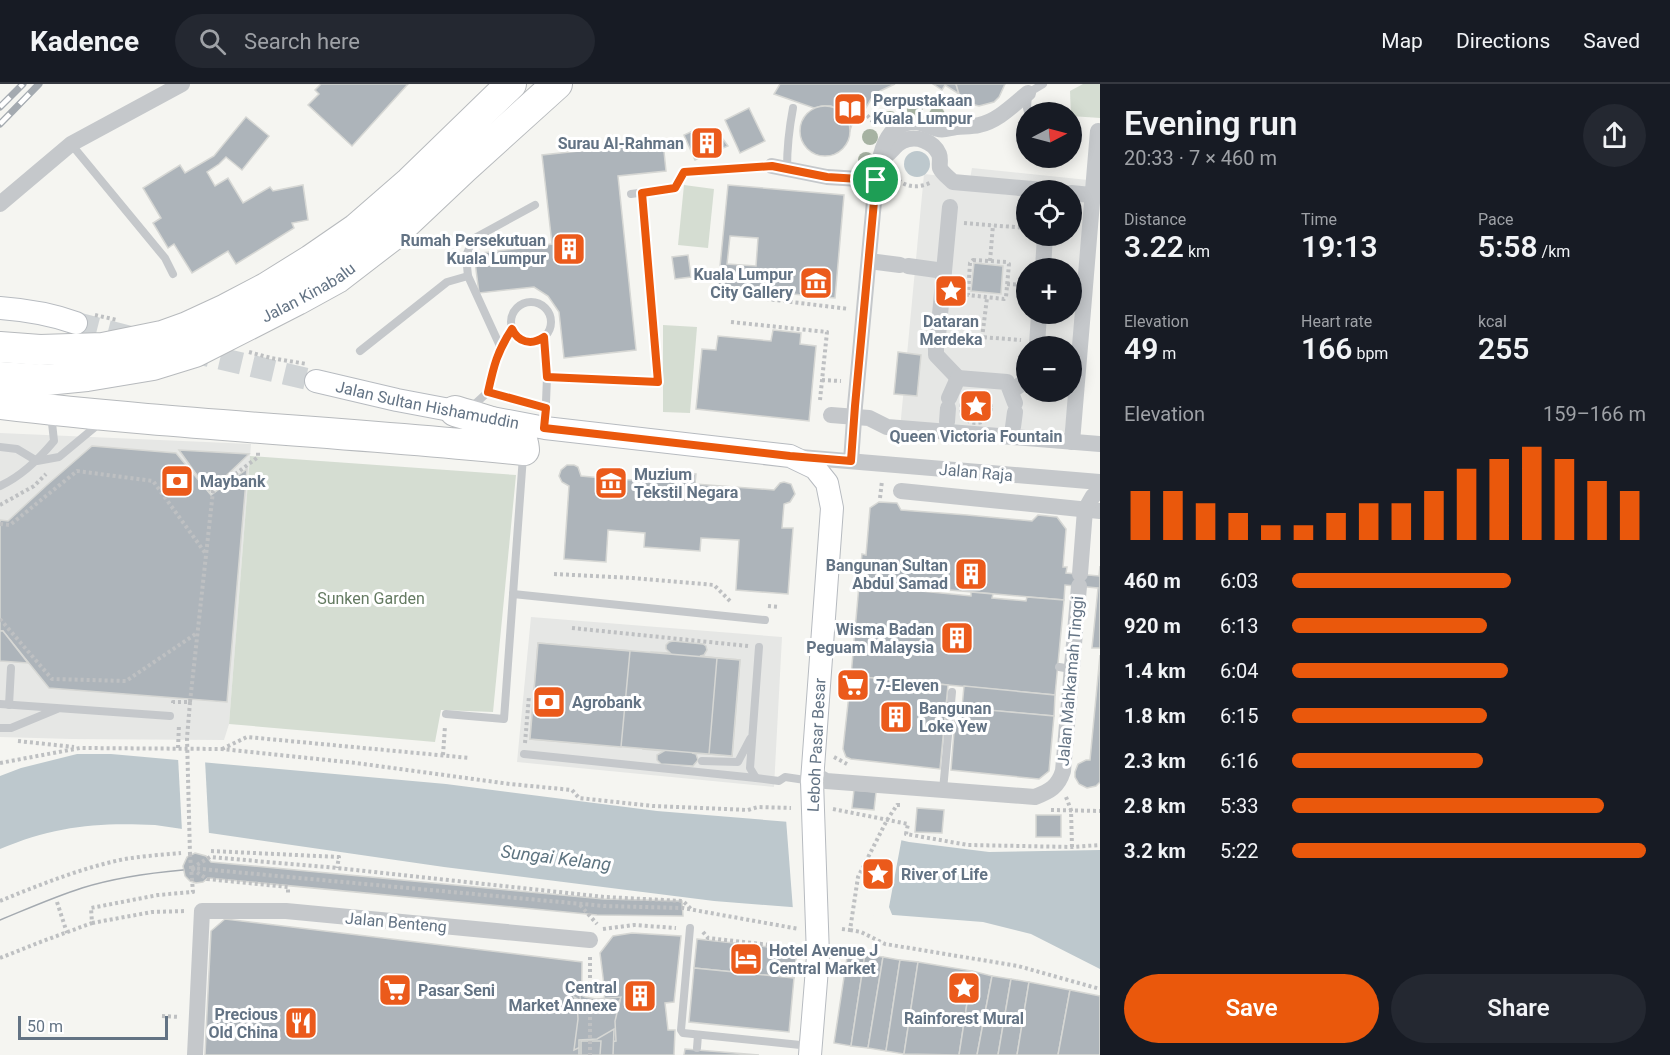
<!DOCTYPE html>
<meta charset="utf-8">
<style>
:root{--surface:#171b24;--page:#242831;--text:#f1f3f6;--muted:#9ea1a6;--line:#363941;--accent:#ea580c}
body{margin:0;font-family:Roboto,sans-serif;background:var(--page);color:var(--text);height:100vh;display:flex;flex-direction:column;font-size:22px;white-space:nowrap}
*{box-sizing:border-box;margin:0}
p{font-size:20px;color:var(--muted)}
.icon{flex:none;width:33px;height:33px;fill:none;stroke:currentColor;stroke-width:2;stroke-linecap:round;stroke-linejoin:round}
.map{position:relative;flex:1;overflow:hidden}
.side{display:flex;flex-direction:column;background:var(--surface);width:570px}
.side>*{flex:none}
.needle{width:39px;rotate:84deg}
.fabs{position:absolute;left:1016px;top:18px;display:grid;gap:12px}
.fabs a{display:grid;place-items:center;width:66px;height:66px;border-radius:50%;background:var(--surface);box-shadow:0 3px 15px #0003;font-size:30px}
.scale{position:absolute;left:18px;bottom:15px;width:150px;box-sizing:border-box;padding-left:6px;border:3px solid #637384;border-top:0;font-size:16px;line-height:21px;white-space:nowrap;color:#637384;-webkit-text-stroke:4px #fff;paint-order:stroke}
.pin{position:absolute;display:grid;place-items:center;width:51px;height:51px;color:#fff;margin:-26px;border:3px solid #fff;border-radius:50%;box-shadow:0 2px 6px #0007}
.round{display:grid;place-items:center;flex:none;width:63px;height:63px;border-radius:32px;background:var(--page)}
.overview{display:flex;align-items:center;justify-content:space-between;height:102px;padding:0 24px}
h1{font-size:33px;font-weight:600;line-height:45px}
.stats{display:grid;grid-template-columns:repeat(3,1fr);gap:9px;height:102px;padding:6px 24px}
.stats div{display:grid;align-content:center}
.stats b{font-size:30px;font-weight:600}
.stats small{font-size:16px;font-weight:400}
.stats p{font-size:16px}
.chart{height:168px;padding:12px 24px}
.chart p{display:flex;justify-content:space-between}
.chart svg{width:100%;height:108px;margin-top:6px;stroke:var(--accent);stroke-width:6}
.action{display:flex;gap:12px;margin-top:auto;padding:12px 24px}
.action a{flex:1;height:69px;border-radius:36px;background:var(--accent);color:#fff;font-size:24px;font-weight:600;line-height:69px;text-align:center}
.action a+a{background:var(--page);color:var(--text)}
ul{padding:0 24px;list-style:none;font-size:20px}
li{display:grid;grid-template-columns:96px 72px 1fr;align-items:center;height:45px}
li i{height:15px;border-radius:8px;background:var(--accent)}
header{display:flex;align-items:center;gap:36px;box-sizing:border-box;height:84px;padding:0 30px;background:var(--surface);border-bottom:2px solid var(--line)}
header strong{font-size:28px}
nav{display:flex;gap:33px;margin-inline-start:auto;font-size:21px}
.search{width:420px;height:54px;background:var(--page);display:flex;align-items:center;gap:15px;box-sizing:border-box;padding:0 21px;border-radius:33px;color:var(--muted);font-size:22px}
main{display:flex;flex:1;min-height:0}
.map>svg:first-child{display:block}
.built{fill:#e6e7e5;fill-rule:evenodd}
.green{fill:#d5ddd2}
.water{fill:#bdc8cd}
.pier{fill:#f5f5f1}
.building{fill:#adb4ba;stroke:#d6d7d4;stroke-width:1.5;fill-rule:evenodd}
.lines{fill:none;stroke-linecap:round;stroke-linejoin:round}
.secondary-tunnel{stroke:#d0d4d6;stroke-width:22;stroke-dasharray:22 11;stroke-linecap:butt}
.secondary-casing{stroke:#b7bbc0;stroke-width:24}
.highway-casing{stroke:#b7babd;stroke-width:32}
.path{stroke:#bec0c2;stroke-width:4;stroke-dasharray:3 3;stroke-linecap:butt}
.lane{stroke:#c5c8cb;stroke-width:8}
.street{stroke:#c5c8cb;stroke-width:16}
.secondary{stroke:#fff;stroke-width:22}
.highway{stroke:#fff;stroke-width:30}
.tram{stroke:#a4aab0;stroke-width:1.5}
.rail-casing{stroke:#a4aab0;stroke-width:7}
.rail{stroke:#fff;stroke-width:4.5;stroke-dasharray:14;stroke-linecap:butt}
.path-bridge{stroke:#bec0c2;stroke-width:4;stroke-dasharray:3 3;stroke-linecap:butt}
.tree{fill:#a6b2a2}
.route-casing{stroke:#fff;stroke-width:12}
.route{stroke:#ea580c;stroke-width:8}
.labels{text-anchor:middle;stroke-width:6;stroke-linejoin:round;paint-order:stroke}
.poi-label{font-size:16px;font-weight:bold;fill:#637384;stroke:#fff;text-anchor:start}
.street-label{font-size:16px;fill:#637384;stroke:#fff}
.park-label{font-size:16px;fill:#657b62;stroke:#fff}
.water-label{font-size:18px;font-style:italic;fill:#5f7581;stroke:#fff}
</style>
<header>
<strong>Kadence</strong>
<div class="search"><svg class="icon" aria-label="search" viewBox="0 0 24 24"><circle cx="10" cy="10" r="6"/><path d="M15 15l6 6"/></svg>Search here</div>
<nav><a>Map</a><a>Directions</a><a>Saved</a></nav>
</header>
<main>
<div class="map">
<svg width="1100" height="971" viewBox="0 0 1100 971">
<rect width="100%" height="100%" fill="#f5f5f1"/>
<g class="built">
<path d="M972,84L1088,96L1071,282V262H1026V308H1069L1064,356L900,345L924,90L970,95ZM1026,106H1071V152H1026ZM1026,184H1071V230H1026Z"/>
<path d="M0,349L251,360L229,640L224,656L72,655L0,653Z"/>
<path d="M531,533L782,553L774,703L517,678Z"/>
</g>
<g class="green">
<path d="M1083,0H1100V34L1071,32L1070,7Z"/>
<path d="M684,101L714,105L708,164L678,161Z"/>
<path d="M663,241L697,243L690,329L663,328Z"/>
<path d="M250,372L516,391L493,628L441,626L435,658L229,640Z"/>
</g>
<g class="water">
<circle cx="917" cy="80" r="13"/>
<path d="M77,670H111L446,700L657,727L839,742L909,758L989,768L1100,766V885L1031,850L983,838L714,817L444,783L155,741C98,738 54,742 0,765V692L21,684Z"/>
</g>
<g class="pier">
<path d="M178,673L205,676L209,751L182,747Z"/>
<path d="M786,735L840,739L902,753L889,823L893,833L793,826Z"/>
</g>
<g class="building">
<path d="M321,0H408L352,62L308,21L319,10L315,6Z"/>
<path d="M780,0H895L880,7L871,15L860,34L855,32L849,49V40L845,32L839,26L831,22H822L814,24L774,10Z"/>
<path d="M933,0H956L959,10L945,1L942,6Z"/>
<path d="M956,0H1005L999,13L994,18L979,22L971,20L965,16L959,10Z"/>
<circle cx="825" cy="47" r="25"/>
<path d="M749,24L765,57L740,69L725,36Z"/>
<path d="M246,33L269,52L242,86L226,73L219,80L207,88L215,102L228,94L243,119L270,103L273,107L303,101L308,136L292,139L294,144L236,180L228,167L192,189L174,160L168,164L153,139L161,134L143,104L180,81L185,89L214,72Z"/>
<path d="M699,44L713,46L720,51L728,62L695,76L684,51Z"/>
<path d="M663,58L666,87L618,92L636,266L564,274L559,228L548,212L534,203L479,209L474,170L552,160L542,71Z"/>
<path d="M728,101L844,111L835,214L718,203ZM730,152L758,154L756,182L727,180Z"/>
<path d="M688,171L691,193L675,195L672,173Z"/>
<path d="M974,179L1003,182L1001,210L971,207Z"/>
<path d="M773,246L801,249L800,260L816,262L809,337L696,325L702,265L716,266L718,252L771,257Z"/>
<path d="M898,268L921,271L917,312L894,310Z"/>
<path d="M92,362L176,369L211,411L247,385L227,618L49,604L3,547H0V436L8,437L47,401Z"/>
<path d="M179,366L249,370L209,408Z"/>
<path d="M567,381H574L578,383L581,392L613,395L653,397L654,387L670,388L669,392H679L680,389L696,390L695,400L774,406L780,399L784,398L791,400L795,410L790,418L784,420L782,444H793L788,510L736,506L739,456L701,454L700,467L644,463L645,449L608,446L606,478L564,475L569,402L562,398L559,392L561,386Z"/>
<path d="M879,418L897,419L901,426L967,431L1032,437L1038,431L1057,433L1066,445L1063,483H1067L1066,489L1099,492L1100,482V564H1092L1098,504L1065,501L1064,516L859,498L862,470L866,471L870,424Z"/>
<path d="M859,501L971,512V508L993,510L992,514L1026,517L1027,513L1064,516L1055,611L851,592Z"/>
<path d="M0,547H3L28,579L0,577Z"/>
<path d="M673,557L703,560L706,562L707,566L704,571L700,572L717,574L709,670L692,669L696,670L698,676L693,682L661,680L657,676V671L664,667L643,665L651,568L670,569L666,565V561L669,558Z"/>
<path d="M538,559L740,576L732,672L530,655Z"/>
<path d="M538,559L630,567L621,663L530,655Z"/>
<path d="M1100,571V698L1096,702L1087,704L1079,700L1075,693V688L1078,680L1086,676H1090Z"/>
<path d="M717,574L740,576L732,672L709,670Z"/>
<path d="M851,592L948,601L940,685L851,675L846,673L843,665Z"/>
<path d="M964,602L1055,611L1054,632L962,624Z"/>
<path d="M956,623L1054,632L1049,687L1039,695L951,686Z"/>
<path d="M854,706L876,708L874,726L852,724Z"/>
<path d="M917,724L944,726L942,749L915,748Z"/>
<rect x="1036" y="731" width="25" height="22"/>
<path d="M195,769L206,772L211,778L604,815L682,817L683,832L597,831L208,794L203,798L196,799L190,797L185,792L183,782L187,773Z"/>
<path d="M225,835L582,878L581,971H205L211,847Z"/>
<path d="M632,849L681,852L674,918L665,919L668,946H675L674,971H600L601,934L605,909L600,869L613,852Z"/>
<path d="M697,855L797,866L794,894L694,884Z"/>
<path d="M848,867L865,870L851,962L834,959Z"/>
<path d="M865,870L883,873L868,964L851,962Z"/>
<path d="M883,873L900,876L886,967L868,964Z"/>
<path d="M900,876L918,878L904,970L886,967Z"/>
<path d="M918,878L972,887L959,971L904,970Z"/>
<path d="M694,884L794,894L789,948L689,938Z"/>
<path d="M972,887L992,892L977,971H959Z"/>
<path d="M992,892L1011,895L998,971H977Z"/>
<path d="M1011,895L1029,898L1017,971H998Z"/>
<path d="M1029,898L1070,906L1058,971H1017Z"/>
<path d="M1070,906L1100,912V971H1058Z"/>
<path d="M580,910L585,913L596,915L621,913L613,933L597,934L580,939L581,928Z"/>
<path d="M574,913L584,919L593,921H605L620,917L615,937L616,957L585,961L574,966L578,935L577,920Z"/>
<path d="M614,945L613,971H579V956L597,955Z"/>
<path d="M581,957H601L600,971H581Z"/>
<path d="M685,965L759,971H684Z"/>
</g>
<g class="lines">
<g class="secondary-tunnel">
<path d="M76,239L138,255"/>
<path d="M188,267L316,297"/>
</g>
<g class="secondary-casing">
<g id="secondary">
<path d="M0,224C27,226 51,230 76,239"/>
<path id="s1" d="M316,297L397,316L545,344L790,372L815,384L827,399L832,424L812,697L818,872L810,971"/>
</g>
</g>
<g class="highway-casing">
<g id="highway">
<path d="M0,263L40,266L103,264L162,252L187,243L226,225L266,204L311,176L356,145L410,98L511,0"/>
<path id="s2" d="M0,293L46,296L87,292L153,281L195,268L297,216L337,194L393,151L464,84L557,0"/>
<path d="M0,320C174,341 349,348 524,366C524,365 523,357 522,356C515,342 470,332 455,327"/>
</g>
</g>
<g class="path">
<path d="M863,27L877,42"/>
<path d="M1071,45L1081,46"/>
<path d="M894,92C904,103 916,105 930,99"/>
<path d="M643,120L657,286"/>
<path d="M964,139L1026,144"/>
<path d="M973,176L1006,178L1009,180L1006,213L1004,215L968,211L970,179Z"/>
<path d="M990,177L993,141"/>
<path d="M1007,200L1026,201"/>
<path d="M718,209L849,225"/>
<path d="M95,231L117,236"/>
<path d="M731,238L827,248L820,316"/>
<path d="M954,251L1021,256"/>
<path d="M982,254L987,214"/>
<path d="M249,268L271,274L307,280"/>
<path d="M822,296L841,297"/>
<circle cx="976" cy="324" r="15"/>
<path d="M880,414L882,397"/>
<path d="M0,421L34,402L46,390"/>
<path d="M0,440L10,441L77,387L153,397L206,470"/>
<path d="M554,490L633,494L714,501L731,518"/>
<path d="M768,522L779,523"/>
<path d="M0,535L52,595L126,597L197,549"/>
<path d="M572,544L748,562"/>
<path d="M173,619V618H190L213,407L258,373V368"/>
<path d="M18,657L74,663"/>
<path d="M525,659L529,612"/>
<path d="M178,664L179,641"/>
<path d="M222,665L247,653L470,674"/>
<path d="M443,671L445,642"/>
<path d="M834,673L847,680"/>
<path d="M0,679L80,664L222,665L356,679L510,700L572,706L579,714L653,722L748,726L758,723L791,724"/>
<path d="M1066,713L1071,726L1072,763"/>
<path d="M833,725L908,740L906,750L968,761L1072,763L1100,761"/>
<path d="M1051,726L1100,727"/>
<path d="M887,736L897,721H900"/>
<path d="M211,767L339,773L337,784"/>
<path d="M191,784L604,822L683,824L799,845"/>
<path d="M192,784L210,773L337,784L605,813L683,817L691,825"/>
<path d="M192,785L207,795L288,803V809"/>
<path d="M0,817C39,801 79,785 120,776C140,772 161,771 181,769"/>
<path d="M57,818L67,849"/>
<path d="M580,821L597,840"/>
<path d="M92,839L152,828L186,827"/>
<path d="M603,845L634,841L676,844"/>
<path d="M850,846L861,848L885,860L1018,882L1100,905"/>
<path d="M703,848L708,854L797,864"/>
<path d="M590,873V971"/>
<path d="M0,874L43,857L92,839L91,824L158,811L193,808L190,771"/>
<path d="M162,932L180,933"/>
</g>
<g class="lane">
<path d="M1028,28L1027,24L1028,9L1043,0"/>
<path d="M71,60L165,174L173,190"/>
<path d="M787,85C787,64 789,45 793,24"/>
<path d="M631,110L675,104L684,88L772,82"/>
<circle cx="531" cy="238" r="20"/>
<path d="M544,253L547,293L545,343"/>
<path d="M500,262L468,192L466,172L473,155L535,121"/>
<path d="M360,267L447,198L468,192"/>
<path d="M547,293L659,298"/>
<path d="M469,322L476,319L488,308L494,279L500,262L512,245"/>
<path d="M0,363L17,365L37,377L59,373L100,339"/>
<path d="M0,402C22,392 39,375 54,357L52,339L46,332"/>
<path d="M513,510L765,536"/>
<path d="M759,563L750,684L756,694L779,697L785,693L812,697"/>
<path d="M1059,583L1071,585"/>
<path d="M0,620L170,632"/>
<path d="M9,621L11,584"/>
<path d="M446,630L504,635L523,372"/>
<path d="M0,644H11L57,625"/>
<path d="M524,670L756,694"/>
<path d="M702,677L738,678L750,655"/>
<path d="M943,706L952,608"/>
<path d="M690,844L681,946L683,949L810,962"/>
<path d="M697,964L698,951"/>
</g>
<g class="street">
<path d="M882,74C891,70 894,61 903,57C916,51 933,57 939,70C941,75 939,80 940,84C942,89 949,94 953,98L1043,106"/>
<path d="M772,82L827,93L876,96"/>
<path d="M1071,109L1091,111"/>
<path d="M0,120L71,60L182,0"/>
<path d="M869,177L900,181"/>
<path d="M908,182L944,187"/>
<path d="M1043,184L1045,152"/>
<path d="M938,252L950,123"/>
<path d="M1037,261L1039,230"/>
<path d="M936,265V271L958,294"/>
<path d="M1011,307L1026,297"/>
<path d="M949,314L958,294L1007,298L1015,319"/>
<path d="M831,331L869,334L887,343L1100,360"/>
<path d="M947,338L948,324"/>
<path d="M1013,343L1015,328"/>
<path d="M1072,358L1098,47"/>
<path d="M800,373L1100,398"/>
<path d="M851,377L855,322L876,96C879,73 885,37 916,38C924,39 930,43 938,45C944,47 949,44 956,43C963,42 971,43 979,41C998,37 1013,21 1028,9"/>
<path d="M901,407L1100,427"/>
<path d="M1080,490L1085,426L1093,412L1100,407"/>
<path d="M812,689L826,697L1035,713C1050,707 1058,703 1063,687L1079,502"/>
<path d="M195,971L202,827H286L590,856"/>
</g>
<use href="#secondary" class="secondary"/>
<use href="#highway" class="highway"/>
<path class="tram" d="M0,836C27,825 54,813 82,804C114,794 149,789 183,786"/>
<g class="rail-casing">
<g id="rail">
<path d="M0,23L23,0"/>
<path d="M0,40L39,0"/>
</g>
</g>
<use href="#rail" class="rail"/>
<g class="path-bridge">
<path d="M190,618L187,654L190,771"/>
<path d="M842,845L850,846L858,793L887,736"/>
</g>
</g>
<g class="tree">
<circle cx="915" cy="26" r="8"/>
<circle cx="937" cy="31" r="8"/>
<circle cx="890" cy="35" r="8"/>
<circle cx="870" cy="53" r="8"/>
<circle cx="866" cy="76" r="8"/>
</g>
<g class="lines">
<g class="route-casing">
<path id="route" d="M772,82L827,93L876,96L855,322L851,377L790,372L544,344L546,324L488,308C494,281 497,268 512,245C518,258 531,262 544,253L547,293L658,298L642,109L675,104L684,88Z"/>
</g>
<use href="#route" class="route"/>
</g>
<defs>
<g id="library-square" transform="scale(1.725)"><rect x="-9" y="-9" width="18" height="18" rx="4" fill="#eb5a1b" stroke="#fff"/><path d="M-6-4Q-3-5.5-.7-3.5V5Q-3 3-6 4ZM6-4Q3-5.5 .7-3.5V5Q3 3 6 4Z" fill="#fff"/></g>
<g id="building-square" transform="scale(1.725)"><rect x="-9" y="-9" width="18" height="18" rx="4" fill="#eb5a1b" stroke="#fff"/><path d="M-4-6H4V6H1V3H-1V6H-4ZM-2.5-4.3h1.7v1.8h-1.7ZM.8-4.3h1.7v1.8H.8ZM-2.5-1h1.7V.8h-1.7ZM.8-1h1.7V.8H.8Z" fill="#fff"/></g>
<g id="museum-square" transform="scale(1.725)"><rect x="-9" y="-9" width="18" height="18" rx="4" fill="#eb5a1b" stroke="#fff"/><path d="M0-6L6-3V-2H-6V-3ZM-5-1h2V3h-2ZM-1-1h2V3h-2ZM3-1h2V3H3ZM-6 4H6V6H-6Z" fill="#fff"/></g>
<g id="sight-square" transform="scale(1.725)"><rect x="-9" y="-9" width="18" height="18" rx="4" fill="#eb5a1b" stroke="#fff"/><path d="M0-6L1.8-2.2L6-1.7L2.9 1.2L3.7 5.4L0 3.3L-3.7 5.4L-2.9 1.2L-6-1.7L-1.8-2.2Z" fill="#fff"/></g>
<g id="bank-square" transform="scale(1.725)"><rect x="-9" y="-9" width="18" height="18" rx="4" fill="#eb5a1b" stroke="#fff"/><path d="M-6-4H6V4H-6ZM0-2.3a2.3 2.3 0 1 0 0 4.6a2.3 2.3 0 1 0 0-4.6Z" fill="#fff"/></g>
<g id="supermarket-square" transform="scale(1.725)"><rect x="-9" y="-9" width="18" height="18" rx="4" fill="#eb5a1b" stroke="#fff"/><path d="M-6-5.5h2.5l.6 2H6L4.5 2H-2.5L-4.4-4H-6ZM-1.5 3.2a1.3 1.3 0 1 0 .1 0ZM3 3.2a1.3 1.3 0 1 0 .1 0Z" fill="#fff"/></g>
<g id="hotel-square" transform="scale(1.725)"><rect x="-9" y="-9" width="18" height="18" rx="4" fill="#eb5a1b" stroke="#fff"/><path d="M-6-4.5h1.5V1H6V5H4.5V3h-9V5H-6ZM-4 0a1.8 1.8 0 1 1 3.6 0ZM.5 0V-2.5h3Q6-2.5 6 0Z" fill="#fff"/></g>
<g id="restaurant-square" transform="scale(1.725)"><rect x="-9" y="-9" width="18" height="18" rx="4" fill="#eb5a1b" stroke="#fff"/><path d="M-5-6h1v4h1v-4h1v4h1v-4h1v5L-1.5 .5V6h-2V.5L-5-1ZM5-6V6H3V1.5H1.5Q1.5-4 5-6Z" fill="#fff"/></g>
</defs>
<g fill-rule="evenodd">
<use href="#library-square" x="850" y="25"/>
<use href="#building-square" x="707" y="59"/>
<use href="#building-square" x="569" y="165"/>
<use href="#museum-square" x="816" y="199"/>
<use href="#sight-square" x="951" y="207"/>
<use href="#sight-square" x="976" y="322"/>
<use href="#bank-square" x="177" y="397"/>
<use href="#museum-square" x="611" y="399"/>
<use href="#building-square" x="971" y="490"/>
<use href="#building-square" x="957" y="554"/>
<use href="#supermarket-square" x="853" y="601"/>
<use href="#bank-square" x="549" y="618"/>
<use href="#building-square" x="896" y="633"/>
<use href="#sight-square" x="878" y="790"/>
<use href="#hotel-square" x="746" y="875"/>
<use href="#sight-square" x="964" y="904"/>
<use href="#supermarket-square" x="395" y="906"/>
<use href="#building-square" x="640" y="912"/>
<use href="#restaurant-square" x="301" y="939"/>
</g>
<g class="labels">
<g class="poi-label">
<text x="873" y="22">Perpustakaan<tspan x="873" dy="18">Kuala Lumpur</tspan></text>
<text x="684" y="65" text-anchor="end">Surau Al-Rahman</text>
<text x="546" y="162" text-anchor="end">Rumah Persekutuan<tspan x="546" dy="18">Kuala Lumpur</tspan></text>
<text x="793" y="196" text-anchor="end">Kuala Lumpur<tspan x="793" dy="18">City Gallery</tspan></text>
<text x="951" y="243" text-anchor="middle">Dataran<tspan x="951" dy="18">Merdeka</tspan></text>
<text x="976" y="358" text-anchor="middle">Queen Victoria Fountain</text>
<text x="634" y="396">Muzium<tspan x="634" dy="18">Tekstil Negara</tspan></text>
<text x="200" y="403">Maybank</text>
<text x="948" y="487" text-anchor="end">Bangunan Sultan<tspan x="948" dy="18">Abdul Samad</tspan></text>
<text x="934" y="551" text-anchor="end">Wisma Badan<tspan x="934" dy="18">Peguam Malaysia</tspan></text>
<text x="876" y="607">7-Eleven</text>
<text x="572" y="624">Agrobank</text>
<text x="919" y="630">Bangunan<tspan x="919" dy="18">Loke Yew</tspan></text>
<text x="901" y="796">River of Life</text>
<text x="769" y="872">Hotel Avenue J<tspan x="769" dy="18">Central Market</tspan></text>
<text x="617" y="909" text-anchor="end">Central<tspan x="617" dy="18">Market Annexe</tspan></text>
<text x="418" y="912">Pasar Seni</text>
<text x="278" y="936" text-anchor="end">Precious<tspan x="278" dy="18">Old China</tspan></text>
<text x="964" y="940" text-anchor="middle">Rainforest Mural</text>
</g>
<g class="street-label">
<text dy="6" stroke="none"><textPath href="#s2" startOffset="326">Jalan Kinabalu</textPath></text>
<text dy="6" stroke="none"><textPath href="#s1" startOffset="114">Jalan Sultan Hishamuddin</textPath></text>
<text transform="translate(976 388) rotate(5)" y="6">Jalan Raja</text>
<text transform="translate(1070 597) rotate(-85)" y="6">Jalan Mahkamah Tinggi</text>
<text transform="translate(816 661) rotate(-87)" y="6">Leboh Pasar Besar</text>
<text transform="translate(396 838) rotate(5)" y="6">Jalan Benteng</text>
</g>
<g class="park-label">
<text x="371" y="520">Sunken Garden</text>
</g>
<g class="water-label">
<text transform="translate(556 774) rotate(7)" y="6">Sungai Kelang</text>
</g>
</g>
</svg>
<div class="fabs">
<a><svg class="needle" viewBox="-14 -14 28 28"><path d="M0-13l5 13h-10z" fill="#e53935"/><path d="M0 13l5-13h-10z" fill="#9ea1a6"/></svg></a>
<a><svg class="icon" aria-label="locate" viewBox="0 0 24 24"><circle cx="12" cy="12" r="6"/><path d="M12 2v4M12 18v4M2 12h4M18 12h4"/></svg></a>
<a>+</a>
<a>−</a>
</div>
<div class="scale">50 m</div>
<div class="pin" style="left:876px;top:96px;background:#1e9e55"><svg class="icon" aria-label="arrive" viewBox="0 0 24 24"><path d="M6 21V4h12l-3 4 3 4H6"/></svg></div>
</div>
<section class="side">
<div class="overview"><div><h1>Evening run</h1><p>20:33 · 7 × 460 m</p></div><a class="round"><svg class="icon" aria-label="share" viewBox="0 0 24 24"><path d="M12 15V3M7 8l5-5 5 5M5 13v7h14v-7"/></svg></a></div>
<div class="stats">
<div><p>Distance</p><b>3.22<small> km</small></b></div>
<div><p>Time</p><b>19:13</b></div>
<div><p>Pace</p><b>5:58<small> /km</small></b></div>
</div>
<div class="stats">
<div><p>Elevation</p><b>49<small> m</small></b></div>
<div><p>Heart rate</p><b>166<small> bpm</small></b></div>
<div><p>kcal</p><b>255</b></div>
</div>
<div class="chart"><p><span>Elevation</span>159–166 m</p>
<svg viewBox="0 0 160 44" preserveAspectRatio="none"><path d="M5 44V24M15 44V24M25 44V29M35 44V33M45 44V38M55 44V38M65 44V33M75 44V29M85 44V29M95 44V24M105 44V15M115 44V11M125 44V6M135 44V11M145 44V20M155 44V24"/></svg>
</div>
<ul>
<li><b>460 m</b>6:03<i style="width:62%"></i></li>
<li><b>920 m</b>6:13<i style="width:55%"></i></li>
<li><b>1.4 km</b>6:04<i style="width:61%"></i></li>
<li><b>1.8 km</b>6:15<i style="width:55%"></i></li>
<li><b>2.3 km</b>6:16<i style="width:54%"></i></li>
<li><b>2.8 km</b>5:33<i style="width:88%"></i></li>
<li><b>3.2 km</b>5:22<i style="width:100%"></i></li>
</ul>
<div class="action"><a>Save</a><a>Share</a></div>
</section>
</main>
